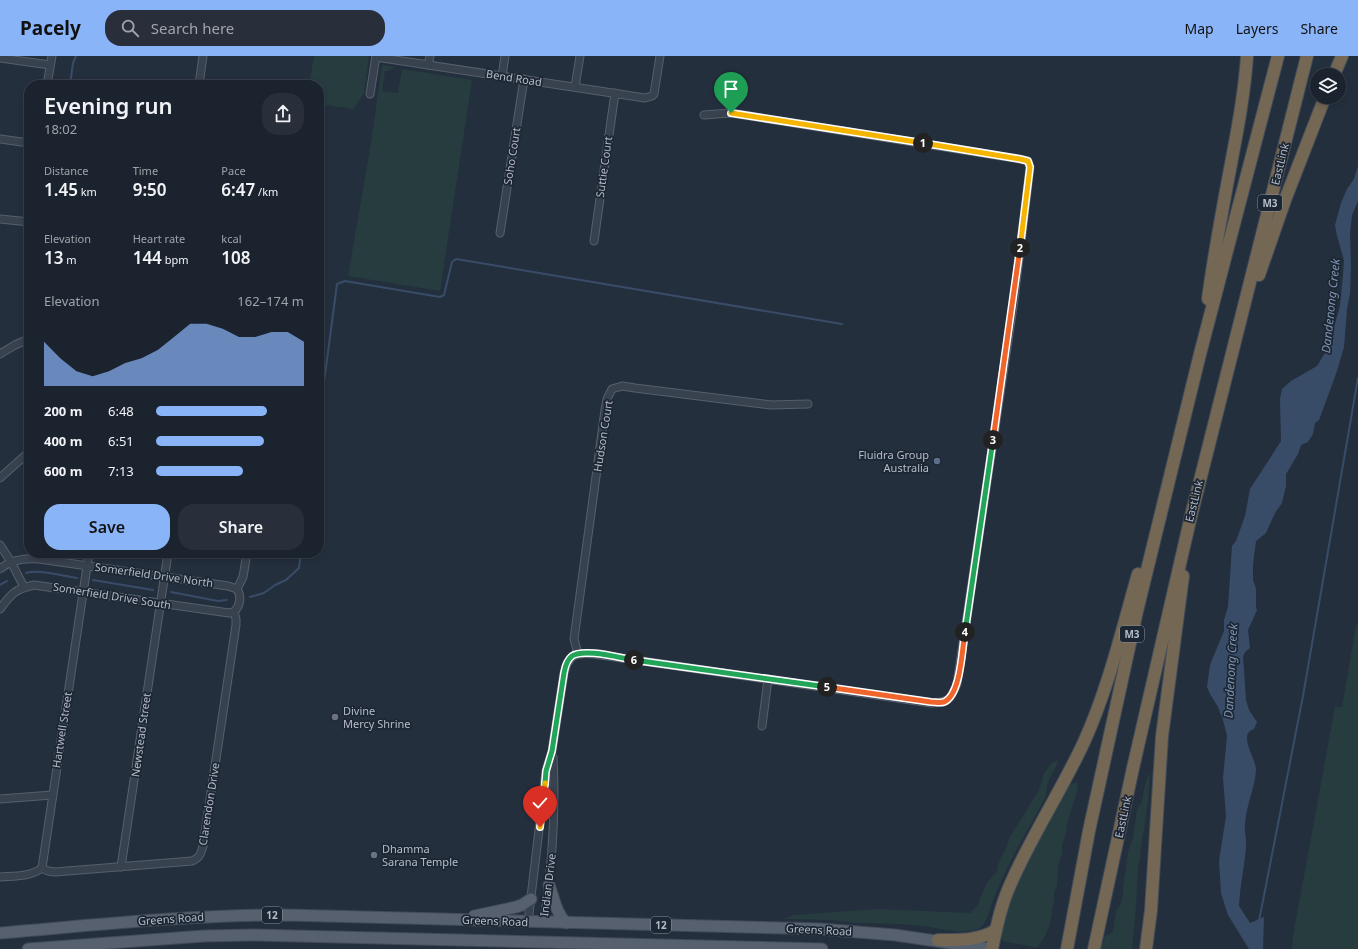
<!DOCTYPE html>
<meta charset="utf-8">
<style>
:root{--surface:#1b232e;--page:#282f3a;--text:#f1f3f6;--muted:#a0a4aa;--line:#39404a;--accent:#8ab4f8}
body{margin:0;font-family:"Noto Sans",sans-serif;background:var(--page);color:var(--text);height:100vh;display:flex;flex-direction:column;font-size:15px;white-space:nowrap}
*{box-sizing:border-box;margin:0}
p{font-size:13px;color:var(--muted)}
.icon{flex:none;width:22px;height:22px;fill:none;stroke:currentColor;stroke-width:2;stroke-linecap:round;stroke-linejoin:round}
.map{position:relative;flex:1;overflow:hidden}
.sheet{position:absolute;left:24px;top:24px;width:300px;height:478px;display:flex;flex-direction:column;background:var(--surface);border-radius:16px;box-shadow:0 2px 6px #0003,0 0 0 1px var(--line)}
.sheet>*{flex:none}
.tools{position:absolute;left:1310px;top:12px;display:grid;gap:8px}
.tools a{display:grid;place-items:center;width:36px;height:36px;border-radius:50%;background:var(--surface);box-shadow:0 2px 6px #0003,0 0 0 1px var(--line);font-size:20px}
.pin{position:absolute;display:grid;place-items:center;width:34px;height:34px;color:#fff;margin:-41px -17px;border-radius:50% 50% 50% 0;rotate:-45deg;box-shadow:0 0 4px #0007}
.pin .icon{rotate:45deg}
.km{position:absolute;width:20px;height:20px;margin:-10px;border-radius:50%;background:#222;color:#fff;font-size:11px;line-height:20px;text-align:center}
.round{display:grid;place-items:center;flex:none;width:42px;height:42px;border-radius:16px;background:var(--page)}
.headline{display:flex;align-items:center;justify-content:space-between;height:68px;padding:0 20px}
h1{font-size:22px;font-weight:600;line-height:30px}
.figures{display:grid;grid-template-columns:repeat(3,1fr);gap:6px;height:68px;padding:4px 20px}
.figures div{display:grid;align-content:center}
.figures b{font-size:17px;font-weight:600}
.figures small{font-size:11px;font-weight:400}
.figures p{font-size:11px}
.chart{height:112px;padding:8px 20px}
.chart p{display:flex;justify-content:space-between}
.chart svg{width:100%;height:72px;margin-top:4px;fill:var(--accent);opacity:.7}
.button{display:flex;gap:8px;margin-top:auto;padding:8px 20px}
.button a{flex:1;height:46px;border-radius:16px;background:var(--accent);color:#111;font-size:16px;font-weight:600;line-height:46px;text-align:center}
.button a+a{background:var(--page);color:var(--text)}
ul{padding:0 20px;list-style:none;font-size:13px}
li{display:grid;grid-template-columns:64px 48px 1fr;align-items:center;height:30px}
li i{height:10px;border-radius:5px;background:var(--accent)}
header{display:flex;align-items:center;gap:24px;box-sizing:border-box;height:56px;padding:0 20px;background:var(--accent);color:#111}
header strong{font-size:19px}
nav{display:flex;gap:22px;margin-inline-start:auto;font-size:14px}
.search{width:280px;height:36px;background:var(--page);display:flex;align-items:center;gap:10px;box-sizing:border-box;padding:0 14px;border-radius:16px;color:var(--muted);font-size:15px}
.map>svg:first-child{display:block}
.green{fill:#263c3f}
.water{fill:#394c67}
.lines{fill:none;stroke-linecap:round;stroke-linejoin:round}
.stream{stroke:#394c67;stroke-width:2}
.street-casing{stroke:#565f6c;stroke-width:9}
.primary-casing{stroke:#414a57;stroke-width:13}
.highway-casing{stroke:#434c59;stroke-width:14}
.street{stroke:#38414e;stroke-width:7}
.primary{stroke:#56606e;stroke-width:11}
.highway{stroke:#746855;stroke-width:12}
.split-1-casing{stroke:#fff;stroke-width:8}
.split-2-casing{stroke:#fff;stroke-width:8}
.split-3-casing{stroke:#fff;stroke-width:8}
.split-4-casing{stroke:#fff;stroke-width:8}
.split-5-casing{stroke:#fff;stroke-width:8}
.split-6-casing{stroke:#fff;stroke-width:8}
.split-7-casing{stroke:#fff;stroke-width:8}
.split-8-casing{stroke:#fff;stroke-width:8}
.split-1{stroke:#f5b400;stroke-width:5}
.split-2{stroke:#f5b400;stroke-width:5}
.split-3{stroke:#f0652b;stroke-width:5}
.split-4{stroke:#22a559;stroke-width:5}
.split-5{stroke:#f0652b;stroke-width:5}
.split-6{stroke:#22a559;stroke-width:5}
.split-7{stroke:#22a559;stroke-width:5}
.split-8{stroke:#f5b400;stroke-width:5}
.service-dot{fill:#5c6f8a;stroke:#1d2633;stroke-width:1.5}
.worship-dot{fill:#6b7280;stroke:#1d2633;stroke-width:1.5}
.labels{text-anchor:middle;stroke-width:3.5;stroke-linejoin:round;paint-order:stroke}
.shield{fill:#1d2633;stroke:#878f9c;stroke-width:1}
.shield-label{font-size:10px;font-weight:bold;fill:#b4bcc9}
.street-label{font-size:11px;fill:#b4bcc9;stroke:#1d2633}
.poi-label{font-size:11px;fill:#b4bcc9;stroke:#1d2633;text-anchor:start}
.water-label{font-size:12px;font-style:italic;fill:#7c92b1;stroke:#1d2633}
</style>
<header>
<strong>Pacely</strong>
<div class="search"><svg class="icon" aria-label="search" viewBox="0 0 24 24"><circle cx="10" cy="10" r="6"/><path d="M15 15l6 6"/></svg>Search here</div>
<nav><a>Map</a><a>Layers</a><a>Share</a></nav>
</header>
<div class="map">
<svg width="1358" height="893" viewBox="0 0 1358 893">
<rect width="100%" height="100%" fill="#242f3e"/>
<g class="green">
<path d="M314,0H369L364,37L353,53L319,48V29H309Z"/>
<path d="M382,9L395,11L389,15H385L382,35L398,37L402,13L472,24L440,235L348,220L371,87Z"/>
<path d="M1356,570H1358V893H1292L1293,880L1335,651H1342Z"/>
<path d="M1058,703C1056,714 1051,717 1048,726C1046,730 1048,736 1045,742C1028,773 1010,804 996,837C992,845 988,865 982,870C972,881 937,872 923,870C901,867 878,868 856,867C846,866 836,864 826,864C811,863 797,863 783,863L794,859L877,853L970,857L977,850L987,827L997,815L998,808L1007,790L1010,781L1039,734L1044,718L1050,709Z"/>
<path d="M1150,716L1148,746L1141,792L1140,801L1138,812L1136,850L1132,893H1101L1105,880L1113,876L1116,855L1120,850L1123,839V832L1128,796L1133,782L1137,753L1142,746L1145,728Z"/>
<path d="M1077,726L1078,732L1067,768L1066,777L1062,790V797L1058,811L1057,830L1054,836V844L1050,868L1045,880L1038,891H1034L1003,885L1001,882L999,877L1003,854L1065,732C1070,730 1072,727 1077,726Z"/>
</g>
<path class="water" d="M1358,110V145L1352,159L1350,177L1351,210L1350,237L1347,253L1344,291L1337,315L1322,356L1319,364L1315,367L1313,378L1308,386L1301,389L1298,398L1286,418V430L1282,447L1275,457L1266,477L1256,485L1253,508V524L1256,533V552L1257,554L1248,574L1250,592L1246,595L1243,600L1246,644L1249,654L1257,666L1254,673C1237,678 1256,702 1256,714C1255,732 1246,749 1245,768C1244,776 1247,784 1246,792C1244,812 1240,831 1239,850L1250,867L1264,861L1263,893H1249L1228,859L1221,837L1219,805L1226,760L1223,722L1227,680L1223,664L1218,651L1210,638L1207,631L1210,609L1224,575V564L1228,551L1232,490L1236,485L1245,460L1250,433L1281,385L1280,343L1282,333L1291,325L1317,310L1328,292L1340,250L1343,219L1344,204L1337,180L1335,169L1341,147L1347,133L1354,123Z"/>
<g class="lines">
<g class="stream">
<path d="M70,29L73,7L76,0"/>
<path d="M319,364L337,228L345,225L440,241L444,239L452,206L456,203L842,268"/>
<path d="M26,517C40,513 62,520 77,522"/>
<path d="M93,524L153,534"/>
<path d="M0,529L7,525"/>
<path d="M171,536L218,545L227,544"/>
<path d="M250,541L264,537L275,529L286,524L299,512L301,497"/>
<path d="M1259,865L1303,640L1358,322"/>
</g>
<g class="street-casing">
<g id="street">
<path d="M376,1L645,42L652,40L654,38L660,0"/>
<path d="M0,2L50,9"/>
<path d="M428,9L430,0"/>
<path d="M502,20L505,0"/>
<path d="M47,29L52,0"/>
<path d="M199,29L203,0"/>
<path d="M575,31L580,0"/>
<path d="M370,38L376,0"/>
<path d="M0,83L29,87"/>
<path d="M0,163L29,166"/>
<path d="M500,177L524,23"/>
<path d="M594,185L615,37"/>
<path d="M0,298L15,289L29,283"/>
<path d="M0,422L29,396"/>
<path d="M0,489L11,506L24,531"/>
<path d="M0,513C10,504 26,502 39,503L228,530L237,533"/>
<path d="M237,533L243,521L247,497"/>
<path d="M0,553C11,538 15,533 34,529L229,557L234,556"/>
<path d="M234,556C240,550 242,541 237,533"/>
<path d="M578,598L574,583L605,354L607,343L612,333L622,330L635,332L771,349L808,348"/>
<path d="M762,670L768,623"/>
<path d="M0,743L52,739"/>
<path d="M121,811L168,497"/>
<path d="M42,812L48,815L55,816L192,805C200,802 201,797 203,790L236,569V563L234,556"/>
<path d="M42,812L89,497"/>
<path d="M0,821C15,820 30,821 42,812"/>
<path d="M528,866L546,715L552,695L564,617C569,598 576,596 594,598L931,647C949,646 950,644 957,628L1014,244L1030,111L1028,105L1020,103L731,57L704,59"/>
<path d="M544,866C552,812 556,757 553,701"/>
</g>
</g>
<g class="primary-casing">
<g id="primary">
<path d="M549,829C554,842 556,857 566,867"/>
<path d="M474,860L516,851L522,849L531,843"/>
<path d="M0,877C95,869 190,859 286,859L820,873L895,879L990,893"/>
<path d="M28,893L204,880L253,879L822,893"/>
</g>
</g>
<g class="highway-casing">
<g id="highway">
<path d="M1334,19L1342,0"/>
<path d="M1259,219L1285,144L1325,41"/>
<path d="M1208,243C1213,205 1220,167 1227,129C1235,86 1244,44 1247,0"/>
<path d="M938,884C957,884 979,885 996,874"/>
<path d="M992,893C996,873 1000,853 1008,834C1029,783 1061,736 1084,686C1108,633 1122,574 1138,518"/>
<path d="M1067,893L1089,775L1137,555L1200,298L1278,0"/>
<path d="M1094,893L1133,712L1191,460L1307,0"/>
<path d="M1146,893L1151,854L1162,680L1183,520"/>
</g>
</g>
<use href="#street" class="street"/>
<use href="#primary" class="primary"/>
<use href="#highway" class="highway"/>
</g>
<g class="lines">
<g class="split-1-casing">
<path id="split-1" d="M731,57L923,87"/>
</g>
<g class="split-2-casing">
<path id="split-2" d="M923,87L1020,103L1028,105L1030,111L1020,192"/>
</g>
<g class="split-3-casing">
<path id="split-3" d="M993,384L1020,192"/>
</g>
<g class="split-4-casing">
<path id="split-4" d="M965,576L993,384"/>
</g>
<g class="split-5-casing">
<path id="split-5" d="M827,631L931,646C935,646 940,647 944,646C961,639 962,593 965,576"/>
</g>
<g class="split-6-casing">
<path id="split-6" d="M634,604L827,631"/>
</g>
<g class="split-7-casing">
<path id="split-7" d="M545,727L546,715L552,695L564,617C565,611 567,604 572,600C584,592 620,602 634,604"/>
</g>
<g class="split-8-casing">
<path id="split-8" d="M540,771L545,727"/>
</g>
<use href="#split-1" class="split-1"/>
<use href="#split-2" class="split-2"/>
<use href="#split-3" class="split-3"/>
<use href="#split-4" class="split-4"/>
<use href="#split-5" class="split-5"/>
<use href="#split-6" class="split-6"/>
<use href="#split-7" class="split-7"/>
<use href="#split-8" class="split-8"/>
</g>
<circle class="service-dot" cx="937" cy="405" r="4"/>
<g class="worship-dot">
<circle cx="335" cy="661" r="4"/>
<circle cx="374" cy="799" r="4"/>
</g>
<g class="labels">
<g class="shield">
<rect x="1258" y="139" width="24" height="16" rx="3"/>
<rect x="1120" y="570" width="24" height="16" rx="3"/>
<rect x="262" y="851" width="20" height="16" rx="3"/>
<rect x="651" y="861" width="20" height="16" rx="3"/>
</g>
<g class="shield-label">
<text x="1270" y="151">M3</text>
<text x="1132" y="582">M3</text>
<text x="272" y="863">12</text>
<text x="661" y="873">12</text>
</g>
<g class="street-label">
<text transform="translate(514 22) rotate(9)" y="4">Bend Road</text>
<text transform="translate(512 100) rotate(-81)" y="4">Soho Court</text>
<text transform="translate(1280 108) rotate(-76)" y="4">EastLink</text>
<text transform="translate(604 111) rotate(-82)" y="4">Suttie Court</text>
<text transform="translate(603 380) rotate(-81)" y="4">Hudson Court</text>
<text transform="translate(1194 445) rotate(-76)" y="4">EastLink</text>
<text transform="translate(154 519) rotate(8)" y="4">Somerfield Drive North</text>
<text transform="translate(112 540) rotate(9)" y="4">Somerfield Drive South</text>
<text transform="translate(62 674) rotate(-81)" y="4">Hartwell Street</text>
<text transform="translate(141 679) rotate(-82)" y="4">Newstead Street</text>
<text transform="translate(209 748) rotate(-81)" y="4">Clarendon Drive</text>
<text transform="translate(1123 761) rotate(-78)" y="4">EastLink</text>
<text transform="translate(548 829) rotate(-83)" y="4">Indian Drive</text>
<text transform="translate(171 863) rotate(-4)" y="4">Greens Road</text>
<text transform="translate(495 865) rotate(2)" y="4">Greens Road</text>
<text transform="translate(819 874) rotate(3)" y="4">Greens Road</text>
</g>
<g class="poi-label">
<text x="929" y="403" text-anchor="end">Fluidra Group<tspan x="929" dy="13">Australia</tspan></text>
<text x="343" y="659">Divine<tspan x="343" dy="13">Mercy Shrine</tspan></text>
<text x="382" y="797">Dhamma<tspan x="382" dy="13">Sarana Temple</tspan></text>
</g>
<g class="water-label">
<text transform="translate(1331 250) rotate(-84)" y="4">Dandenong Creek</text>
<text transform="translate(1231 615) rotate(-87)" y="4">Dandenong Creek</text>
</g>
</g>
</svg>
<div class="tools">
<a><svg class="icon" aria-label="layers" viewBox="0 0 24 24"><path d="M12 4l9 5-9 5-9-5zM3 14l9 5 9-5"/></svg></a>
</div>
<div class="pin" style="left:731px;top:57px;background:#1e9e55"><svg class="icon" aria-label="arrive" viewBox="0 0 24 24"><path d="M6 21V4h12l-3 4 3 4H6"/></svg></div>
<div class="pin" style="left:540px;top:771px;background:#d93025"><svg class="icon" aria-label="check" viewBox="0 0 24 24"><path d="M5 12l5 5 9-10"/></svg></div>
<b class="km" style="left:923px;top:87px">1</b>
<b class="km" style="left:1020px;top:192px">2</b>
<b class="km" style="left:993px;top:384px">3</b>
<b class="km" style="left:965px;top:576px">4</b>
<b class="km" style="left:827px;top:631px">5</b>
<b class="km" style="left:634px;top:604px">6</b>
<section class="sheet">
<div class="headline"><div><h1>Evening run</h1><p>18:02</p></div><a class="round"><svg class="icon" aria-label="share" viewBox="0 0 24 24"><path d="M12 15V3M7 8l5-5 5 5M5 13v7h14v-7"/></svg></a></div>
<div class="figures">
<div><p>Distance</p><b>1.45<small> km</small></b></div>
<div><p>Time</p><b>9:50</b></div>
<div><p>Pace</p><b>6:47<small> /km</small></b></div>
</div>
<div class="figures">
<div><p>Elevation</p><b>13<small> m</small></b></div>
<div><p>Heart rate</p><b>144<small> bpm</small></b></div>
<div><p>kcal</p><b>108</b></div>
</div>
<div class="chart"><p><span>Elevation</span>162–174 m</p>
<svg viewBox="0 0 160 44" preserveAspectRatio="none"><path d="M0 44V17L10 27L20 35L30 38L40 35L50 30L60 27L70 22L80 14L90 6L100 6L110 9L120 14L130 14L140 11L150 11L160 17V44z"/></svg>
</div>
<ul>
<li><b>200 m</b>6:48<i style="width:75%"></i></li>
<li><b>400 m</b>6:51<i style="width:73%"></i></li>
<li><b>600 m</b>7:13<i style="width:59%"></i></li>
</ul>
<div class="button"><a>Save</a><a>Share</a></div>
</section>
</div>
